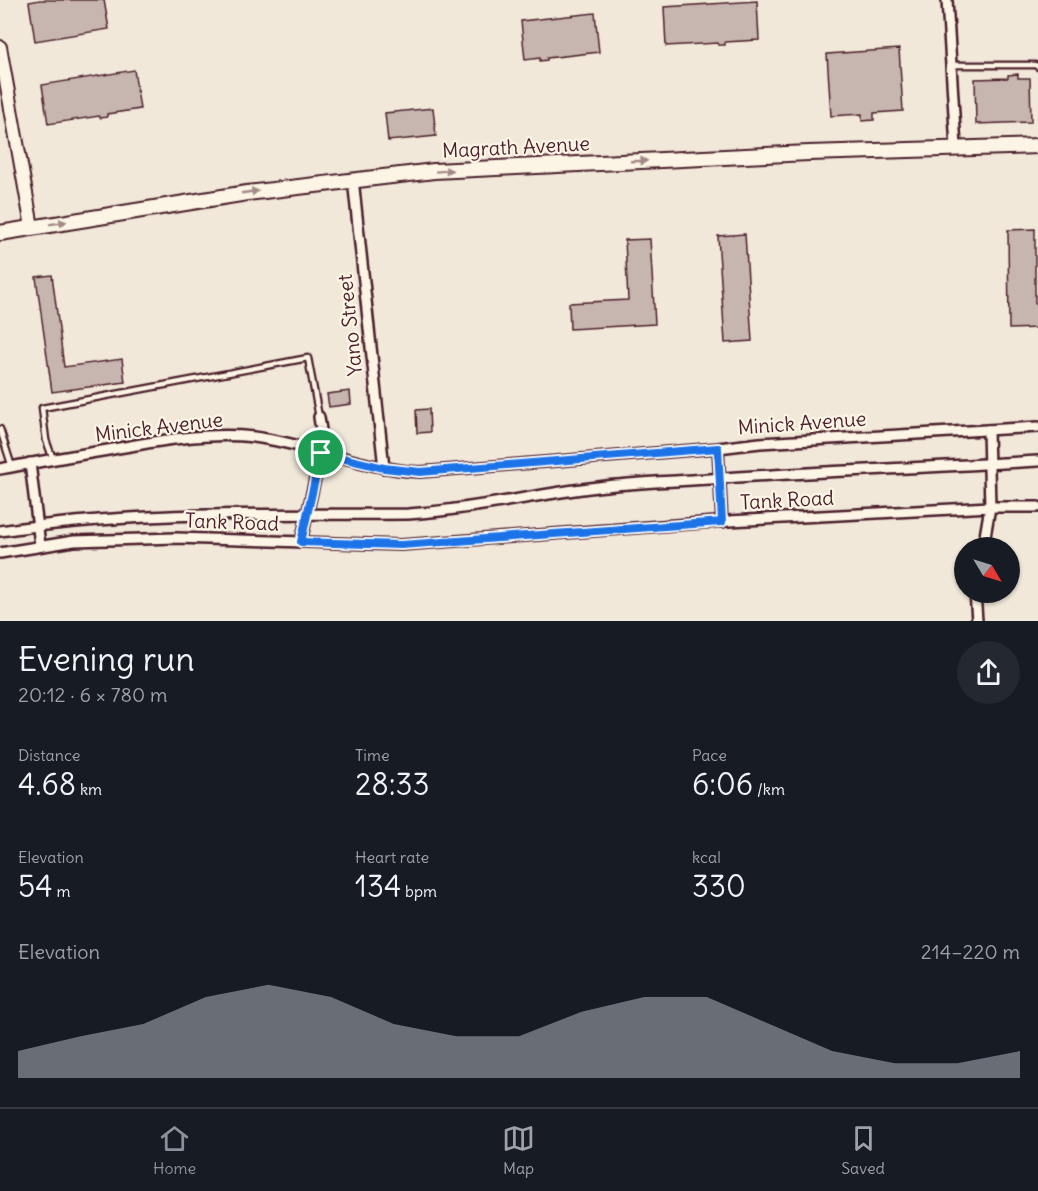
<!DOCTYPE html>
<meta charset="utf-8">
<style>
:root{--surface:#171b24;--page:#242831;--text:#f1f3f6;--muted:#9ea1a6;--line:#363941;--accent:#8c9099}
body{margin:0;font-family:Delius,sans-serif;background:var(--page);color:var(--text);height:100vh;display:flex;flex-direction:column;font-size:22px;white-space:nowrap}
*{box-sizing:border-box;margin:0}
p{font-size:20px;color:var(--muted)}
.icon{flex:none;width:33px;height:33px;fill:none;stroke:currentColor;stroke-width:2;stroke-linecap:round;stroke-linejoin:round}
.map{position:relative;height:621px;overflow:hidden}
.details{display:flex;flex-direction:column;background:var(--surface);flex:1}
.details>*{flex:none}
.needle{width:39px;rotate:128deg}
.controls{position:absolute;left:954px;top:537px;display:grid;gap:12px}
.controls a{display:grid;place-items:center;width:66px;height:66px;border-radius:50%;background:var(--surface);box-shadow:0 2px 4px #0004;font-size:30px}
.pin{position:absolute;display:grid;place-items:center;width:51px;height:51px;color:#fff;margin:-26px;border:3px solid #fff;border-radius:50%;box-shadow:0 2px 6px #0007}
.round{display:grid;place-items:center;flex:none;width:63px;height:63px;border-radius:32px;background:var(--page)}
.head{display:flex;align-items:center;justify-content:space-between;height:102px;padding:0 18px}
h1{font-size:33px;font-weight:600;line-height:45px}
.stats{display:grid;grid-template-columns:repeat(3,1fr);gap:9px;height:102px;padding:6px 18px}
.stats div{display:grid;align-content:center}
.stats b{font-size:30px;font-weight:600}
.stats small{font-size:16px;font-weight:400}
.stats p{font-size:16px}
.chart{height:168px;padding:12px 18px}
.chart p{display:flex;justify-content:space-between}
.chart svg{width:100%;height:108px;margin-top:6px;fill:var(--accent);opacity:.7}
.dock{display:flex;justify-content:space-around;align-items:center;height:84px;border-top:2px solid var(--line);background:var(--surface);font-size:16px;color:var(--muted)}
.dock a{display:grid;justify-items:center;gap:3px}
.dock .on{color:var(--accent)}
.map>svg:first-child{display:block}
.building{fill:#c7b6af;stroke:#4a1f2b;stroke-width:1.5}
.lines{fill:none;stroke-linecap:round;stroke-linejoin:round}
.service-casing{stroke:#4a1f2b;stroke-width:9}
.minor-casing{stroke:#4a1f2b;stroke-width:14}
.tertiary-casing{stroke:#4a1f2b;stroke-width:16}
.secondary-casing{stroke:#4a1f2b;stroke-width:18}
.service{stroke:#fcf5e5;stroke-width:4.5}
.minor{stroke:#fcf5e5;stroke-width:9}
.tertiary{stroke:#fcf5e5;stroke-width:12}
.secondary{stroke:#fcf5e5;stroke-width:14}
.oneway{fill:#a38a88}
.route-casing{stroke:#fff;stroke-width:12}
.route{stroke:#1a73e8;stroke-width:8}
.labels{text-anchor:middle;stroke-width:4.5;stroke-linejoin:round;paint-order:stroke}
.street-label{font-size:20px;fill:#4a1f2b;stroke:#fcf5e5}
</style>
<div class="map">
<svg width="1038" height="621" viewBox="0 0 1038 621">
<rect width="100%" height="100%" fill="#f1e8da"/>
<filter id="ink" filterUnits="userSpaceOnUse"><feTurbulence type="fractalNoise" baseFrequency=".0167" numOctaves="2"/><feDisplacementMap in="SourceGraphic" scale="12" xChannelSelector="R" yChannelSelector="G"/><feConvolveMatrix kernelMatrix="1 2 1 2 8 2 1 2 1" color-interpolation-filters="sRGB"/></filter>
<g filter="url(#ink)">
<g class="building">
<path d="M40,0H104L109,29L35,41L29,2Z"/>
<path d="M757,1L759,40L725,42V45H718V43L666,46L664,7Z"/>
<path d="M595,13L599,52L547,58V60L540,61V58L525,60L521,21Z"/>
<path d="M899,49L903,111L874,113V120L862,121V114L831,116L827,54Z"/>
<path d="M134,70L140,109L107,114V117L100,118L99,116L48,124L42,85Z"/>
<path d="M1018,74V78H1030L1031,122L976,124L975,79L1008,78V75Z"/>
<path d="M433,108L436,136L388,141L385,113Z"/>
<path d="M1035,229V303H1038V328L1009,329L1008,230Z"/>
<path d="M745,234L752,341L725,343L718,236Z"/>
<path d="M650,239L655,324L570,329L569,303L628,300L625,240Z"/>
<path d="M52,275L64,367L122,359L125,382L52,392L36,277Z"/>
<path d="M350,391L351,404L329,407L327,394Z"/>
<path d="M429,409L430,432L417,433L416,410Z"/>
</g>
<g class="lines">
<g class="service-casing">
<g id="service">
<path d="M951,65H1035L1038,67"/>
<path d="M0,429L12,467"/>
<path d="M53,459L46,440L42,408L308,358L319,417"/>
</g>
</g>
<g class="minor-casing">
<g id="minor">
<path d="M947,0L956,147"/>
<path d="M353,179L384,468"/>
<path d="M718,448L722,522"/>
<path d="M30,463L40,545"/>
<path d="M0,469C36,462 72,456 108,450C156,441 206,432 254,437C310,444 363,469 420,472L718,448L760,443L1038,427"/>
<path d="M0,531C135,510 272,515 408,514C474,510 539,493 606,486C641,482 676,481 710,479C820,471 929,468 1038,461"/>
<path d="M301,542L323,443L319,417"/>
<path d="M983,548L990,507L988,430"/>
<path d="M0,553L74,541L176,538L401,545L729,521L990,507H1038"/>
<path d="M975,592L977,621"/>
</g>
</g>
<g class="tertiary-casing">
<path id="tertiary" d="M0,47L32,227"/>
</g>
<g class="secondary-casing">
<path id="secondary" d="M0,233L247,193L434,171L809,153L1038,146"/>
</g>
<use href="#service" class="service"/>
<use href="#minor" class="minor"/>
<use href="#tertiary" class="tertiary"/>
<use href="#secondary" class="secondary"/>
</g>
<defs><path id="oneway-solid" d="M-6-.8H1V-3.2L6.5 0L1 3.2V.8H-6Z" transform="scale(1.5)"/></defs>
<g class="oneway">
<use href="#oneway-solid" transform="translate(639 161) rotate(-2)"/>
<use href="#oneway-solid" transform="translate(444 171) rotate(-4)"/>
<use href="#oneway-solid" transform="translate(250 192) rotate(-8)"/>
<use href="#oneway-solid" transform="translate(58 223) rotate(-9)"/>
</g>
</g>
<g class="lines" filter="url(#ink)">
<g class="route-casing">
<path id="route" d="M718,448L722,522L401,545L301,542L321,453L384,468L420,472Z"/>
</g>
<use href="#route" class="route"/>
</g>
<g class="labels">
<g class="street-label">
<text transform="translate(516 147) rotate(-3)" y="7">Magrath Avenue</text>
<text transform="translate(350 325) rotate(-96)" y="7">Yano Street</text>
<text transform="translate(802 423) rotate(-4)" y="7">Minick Avenue</text>
<text transform="translate(159 427) rotate(-7)" y="7">Minick Avenue</text>
<text transform="translate(787 500) rotate(-3)" y="7">Tank Road</text>
<text transform="translate(232 522) rotate(2)" y="7">Tank Road</text>
</g>
</g>
</svg>
<div class="controls">
<a><svg class="needle" viewBox="-14 -14 28 28"><path d="M0-13l5 13h-10z" fill="#e53935"/><path d="M0 13l5-13h-10z" fill="#9ea1a6"/></svg></a>
</div>
<div class="pin" style="left:321px;top:453px;background:#1e9e55"><svg class="icon" aria-label="arrive" viewBox="0 0 24 24"><path d="M6 21V4h12l-3 4 3 4H6"/></svg></div>
</div>
<section class="details">
<div class="head"><div><h1>Evening run</h1><p>20:12 · 6 × 780 m</p></div><a class="round"><svg class="icon" aria-label="share" viewBox="0 0 24 24"><path d="M12 15V3M7 8l5-5 5 5M5 13v7h14v-7"/></svg></a></div>
<div class="stats">
<div><p>Distance</p><b>4.68<small> km</small></b></div>
<div><p>Time</p><b>28:33</b></div>
<div><p>Pace</p><b>6:06<small> /km</small></b></div>
</div>
<div class="stats">
<div><p>Elevation</p><b>54<small> m</small></b></div>
<div><p>Heart rate</p><b>134<small> bpm</small></b></div>
<div><p>kcal</p><b>330</b></div>
</div>
<div class="chart"><p><span>Elevation</span>214–220 m</p>
<svg viewBox="0 0 160 44" preserveAspectRatio="none"><path d="M0 44V33L10 27L20 22L30 11L40 6L50 11L60 22L70 27L80 27L90 17L100 11L110 11L120 22L130 33L140 38L150 38L160 33V44z"/></svg>
</div>
</section>
<nav class="dock">
<a class="on"><svg class="icon" aria-label="home" viewBox="0 0 24 24"><path d="M3 11l9-7 9 7M6 9v11h12V9"/></svg>Home</a>
<a><svg class="icon" aria-label="map" viewBox="0 0 24 24"><path d="M3 6l6-2 6 2 6-2v14l-6 2-6-2-6 2zM9 4v14M15 6v14"/></svg>Map</a>
<a><svg class="icon" aria-label="saved" viewBox="0 0 24 24"><path d="M7 4h10v16l-5-4-5 4z"/></svg>Saved</a>
</nav>
